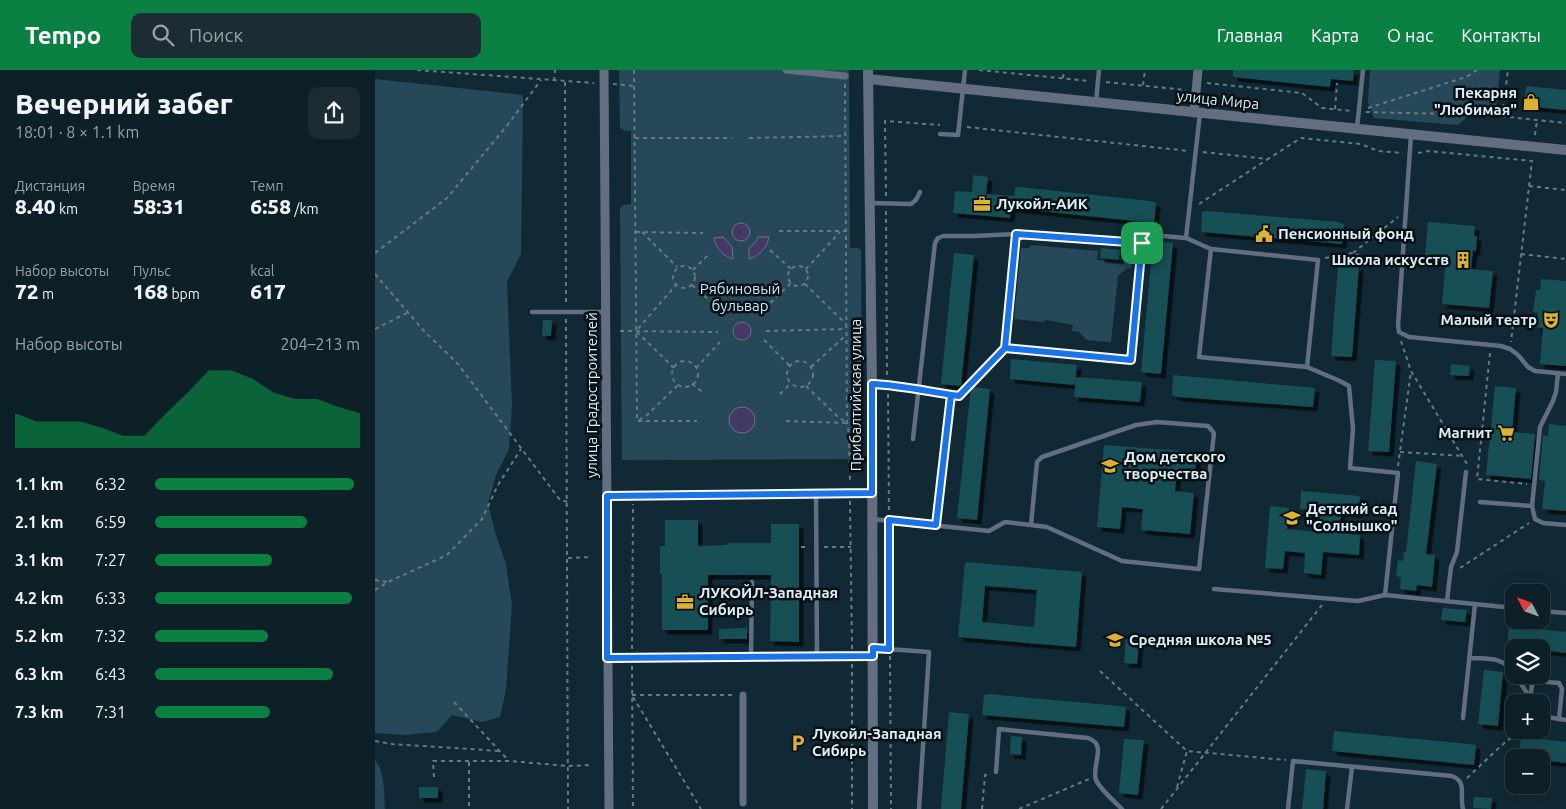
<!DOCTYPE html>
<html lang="ru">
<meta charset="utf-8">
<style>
:root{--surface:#0d1f27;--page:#1b2c33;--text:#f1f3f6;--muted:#9aa2a7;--line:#2d3d44;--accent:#0b8043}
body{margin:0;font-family:Ubuntu,sans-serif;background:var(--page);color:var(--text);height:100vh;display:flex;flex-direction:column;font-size:19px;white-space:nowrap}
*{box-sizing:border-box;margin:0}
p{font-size:16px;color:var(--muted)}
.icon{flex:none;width:28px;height:28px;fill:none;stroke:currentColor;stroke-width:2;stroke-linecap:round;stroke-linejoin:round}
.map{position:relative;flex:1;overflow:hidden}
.drawer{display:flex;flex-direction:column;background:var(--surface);width:375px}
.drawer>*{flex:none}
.needle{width:32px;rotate:311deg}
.fabs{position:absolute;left:1130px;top:514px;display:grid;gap:10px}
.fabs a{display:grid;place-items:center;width:45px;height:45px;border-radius:10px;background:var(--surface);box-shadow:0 5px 20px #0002,0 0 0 1px var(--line);font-size:25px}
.pin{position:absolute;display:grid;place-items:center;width:42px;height:42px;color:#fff;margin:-21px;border-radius:10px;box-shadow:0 2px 8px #0006}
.round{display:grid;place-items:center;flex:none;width:52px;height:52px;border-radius:10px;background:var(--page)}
.head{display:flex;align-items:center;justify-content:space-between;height:85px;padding:0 15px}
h1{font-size:28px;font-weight:800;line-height:38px}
.metrics{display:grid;grid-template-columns:repeat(3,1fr);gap:8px;height:85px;padding:5px 15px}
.metrics div{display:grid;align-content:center}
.metrics b{font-size:21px;font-weight:800}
.metrics small{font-size:14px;font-weight:400}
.metrics p{font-size:14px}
.chart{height:140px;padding:10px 15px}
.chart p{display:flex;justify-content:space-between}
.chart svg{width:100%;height:90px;margin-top:5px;fill:var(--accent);opacity:.7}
ul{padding:0 15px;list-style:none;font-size:16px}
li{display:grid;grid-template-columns:80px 60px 1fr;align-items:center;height:38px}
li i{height:12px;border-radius:6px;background:var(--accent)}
header{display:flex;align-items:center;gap:30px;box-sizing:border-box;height:70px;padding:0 25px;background:var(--accent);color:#fff}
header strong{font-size:24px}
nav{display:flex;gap:28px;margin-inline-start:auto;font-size:18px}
.search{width:350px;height:45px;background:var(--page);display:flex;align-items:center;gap:12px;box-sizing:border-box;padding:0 18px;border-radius:10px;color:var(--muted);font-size:19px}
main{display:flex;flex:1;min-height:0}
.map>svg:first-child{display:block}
.green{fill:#274859}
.water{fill:#423a65;stroke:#716f90}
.building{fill:#164f54;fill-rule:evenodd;filter:url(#shadow)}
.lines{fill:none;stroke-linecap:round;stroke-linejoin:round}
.path{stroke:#667a84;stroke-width:2;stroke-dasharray:4 4;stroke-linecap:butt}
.service{stroke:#636e81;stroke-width:4.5}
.pedestrian{stroke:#636e81;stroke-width:7}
.minor{stroke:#636e81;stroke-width:9}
.tertiary{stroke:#636e81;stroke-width:10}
.route-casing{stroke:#fff;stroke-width:10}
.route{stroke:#1a73e8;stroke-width:6}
.labels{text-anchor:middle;stroke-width:5;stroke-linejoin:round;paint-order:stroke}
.poi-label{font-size:15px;font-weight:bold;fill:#deecf4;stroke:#071015;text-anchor:start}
.street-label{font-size:15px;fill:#deecf4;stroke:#071015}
.park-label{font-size:15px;fill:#c7e7f8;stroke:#071015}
</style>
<header>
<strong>Tempo</strong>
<div class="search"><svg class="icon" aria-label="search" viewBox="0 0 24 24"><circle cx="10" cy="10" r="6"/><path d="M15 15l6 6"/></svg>Поиск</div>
<nav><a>Главная</a><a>Карта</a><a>О нас</a><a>Контакты</a></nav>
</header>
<main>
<section class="drawer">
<div class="head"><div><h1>Вечерний забег</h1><p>18:01 · 8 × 1.1 km</p></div><a class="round"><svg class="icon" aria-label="share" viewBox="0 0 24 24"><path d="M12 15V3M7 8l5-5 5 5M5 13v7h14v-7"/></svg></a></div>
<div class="metrics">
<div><p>Дистанция</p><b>8.40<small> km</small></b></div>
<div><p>Время</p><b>58:31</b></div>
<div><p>Темп</p><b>6:58<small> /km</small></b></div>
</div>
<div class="metrics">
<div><p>Набор высоты</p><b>72<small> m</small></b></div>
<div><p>Пульс</p><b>168<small> bpm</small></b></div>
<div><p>kcal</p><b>617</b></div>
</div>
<div class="chart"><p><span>Набор высоты</span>204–213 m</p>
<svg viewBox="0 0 160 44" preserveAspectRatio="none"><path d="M0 44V27L10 31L20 31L30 31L40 34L50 38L60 38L70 27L80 17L90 6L100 6L110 10L120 17L130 20L140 20L150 24L160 27V44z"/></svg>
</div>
<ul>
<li><b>1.1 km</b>6:32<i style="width:97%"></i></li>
<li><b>2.1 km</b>6:59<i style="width:74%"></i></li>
<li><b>3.1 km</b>7:27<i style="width:57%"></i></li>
<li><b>4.2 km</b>6:33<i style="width:96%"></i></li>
<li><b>5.2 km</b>7:32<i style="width:55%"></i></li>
<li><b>6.3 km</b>6:43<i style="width:87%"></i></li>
<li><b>7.3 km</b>7:31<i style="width:56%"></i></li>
</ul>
</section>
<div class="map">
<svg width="1191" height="739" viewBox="0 0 1191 739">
<defs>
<filter id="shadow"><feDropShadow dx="4.5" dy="4.5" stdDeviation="0" flood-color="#0009"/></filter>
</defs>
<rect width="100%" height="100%" fill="#112934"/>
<g class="green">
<path d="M244,0H474L475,178H482L486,180L488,389L247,390L245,138L248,135L256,134V61H250L245,58Z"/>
<path d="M995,0H1125L1121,39L1092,47L1083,55L999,48L993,32Z"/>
<path d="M0,9L148,25L146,184L132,212L137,335L134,379L121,405L113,433L120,462L131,494L137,535L131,619L125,647L107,652L77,645L62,662L30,665L0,663Z"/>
<path d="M656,175L723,181L722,190L745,192L747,181H758L756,199L752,198L743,206L736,272L712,270L704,262L697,261L698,255L671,250L669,252L639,249L646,178H654Z"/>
<path d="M0,690C10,702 9,724 10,739H0Z"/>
</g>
<g class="water">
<circle cx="366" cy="162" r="9"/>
<path d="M348,167L357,177L358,189C348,186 341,178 339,168Z"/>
<path d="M383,167H394C392,178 385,185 374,189V178L380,173Z"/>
<circle cx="367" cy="261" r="9"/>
<circle cx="367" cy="350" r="13"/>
</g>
<g class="building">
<path d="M858,0H979L978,11L956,9L955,17L858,7Z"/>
<path d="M1151,16L1191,20V40L1149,36Z"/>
<path d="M598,105L613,107L611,124L639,126L640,118L645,117L775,131L781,133L779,153L636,138L635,148L578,143L580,121L597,122Z"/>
<path d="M832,141L963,152L969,154L967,174L826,162L827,142Z"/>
<path d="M1053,152L1100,156L1099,166H1102L1101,181H1098L1096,199L1118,201L1114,238L1067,234L1071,188L1050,187Z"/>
<path d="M778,171L798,173L786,304L766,302Z"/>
<path d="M726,178L745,180L744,190L725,188Z"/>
<path d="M579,183L599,185L586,316L566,314Z"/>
<path d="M963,195L984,196L977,287L956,286Z"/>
<path d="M1166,209L1191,211V296L1165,294L1168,258L1161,257L1163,243L1158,242L1161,220H1165Z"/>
<path d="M168,250H177L176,266H167Z"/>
<path d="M636,289L702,295L700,315L635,309Z"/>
<path d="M1000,290L1021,291L1014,382L993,381Z"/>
<path d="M1076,294L1095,296L1094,306L1075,305Z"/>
<path d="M798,305L940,318L938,337L803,327L797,325Z"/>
<path d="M701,307L767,312L765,332L699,327Z"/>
<path d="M1120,316L1141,318L1137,362L1160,364L1156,409L1111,405Z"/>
<path d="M596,317L615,319L602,450L582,448Z"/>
<path d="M1174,354L1191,356V441L1167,439L1170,411L1164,410L1168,365L1173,366Z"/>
<path d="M729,375L822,382L820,402L802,401L800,421L819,423L815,464L766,460L768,439L747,437L745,459L722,457Z"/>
<path d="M1041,391L1062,394L1051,484L1060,485L1057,517L1042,515L1041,521L1025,519L1026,507L1021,506L1023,490L1028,491L1029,482H1031Z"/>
<path d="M926,421L985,426L984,444L966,442L964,463L985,465L984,485L948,482L946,505L929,503L930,483L910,481L908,499L890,498L895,436L914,438L912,459L943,462L945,440L925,439Z"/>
<path d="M290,450H323V476L352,475V473H396V454H424V572L395,571L396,505H333V560H287V504H285V476H290Z"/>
<path d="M590,492L707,502L701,577L583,567ZM610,516L662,520L659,557L607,552Z"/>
<path d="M1068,538L1092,540L1090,552L1066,550Z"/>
<path d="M1134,556L1191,562V583L1166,580V578H1132Z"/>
<path d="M372,558V569H344V559Z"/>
<path d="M751,569L764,570L762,594L749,593Z"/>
<path d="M1109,600L1128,602L1123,656L1103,654Z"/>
<path d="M614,624L744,636L751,637L749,657L607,645L609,625Z"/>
<path d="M574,642L594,644L586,739H566Z"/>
<path d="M959,661L1094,674L1101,675L1099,695L957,681Z"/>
<path d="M636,666L647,667L646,685L635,684Z"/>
<path d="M1146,667L1191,672V693L1166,690V688H1144Z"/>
<path d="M749,669L769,670L763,725L744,723Z"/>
<path d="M931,699L951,701L948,739H927Z"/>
<rect x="44" y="717" width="19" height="11"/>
<path d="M1099,727L1117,728L1116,739L1098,738Z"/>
</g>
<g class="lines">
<g class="path">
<path d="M42,0L219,13"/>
<path d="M259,0L262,351H322"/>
<path d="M604,0L714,11"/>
<path d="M688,8L689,0"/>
<path d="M179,11L180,0"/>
<path d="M190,12L191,234"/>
<path d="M731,12L811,20"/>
<path d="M832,13L927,23L947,38L977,41"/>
<path d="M238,14L259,16"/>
<path d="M470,14L472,353L474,364L475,414"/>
<path d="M768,15L770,0"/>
<path d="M993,38L1091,7L1102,0"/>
<path d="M960,39L962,13"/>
<path d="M991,42L1114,45L1191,53"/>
<path d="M1127,46L1133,0"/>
<path d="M592,57L814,81"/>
<path d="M1160,65L1162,50"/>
<path d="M260,68H357"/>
<path d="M374,68L469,66"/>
<path d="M828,82L893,89L926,68L986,74L1003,81L1028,83"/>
<path d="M1043,83L1053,81L1157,91L1136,272"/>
<path d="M1154,116L1191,120"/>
<path d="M511,126L510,51L565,55"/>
<path d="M824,134L893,89"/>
<path d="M511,141L512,306"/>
<path d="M404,161H470"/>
<path d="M261,162L328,163"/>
<path d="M267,162L302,197"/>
<path d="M395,180L416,199"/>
<path d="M0,183L72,128L131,57L166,10"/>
<path d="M978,183L1023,147"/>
<path d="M1146,184L1191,189"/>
<path d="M950,188L978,183L1019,199"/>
<circle cx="423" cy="206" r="10"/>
<circle cx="309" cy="207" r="11"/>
<path d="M431,199L465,162"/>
<path d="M318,200L334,184"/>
<path d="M0,204L49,261L83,294L185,430L193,432"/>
<path d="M430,214L471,254"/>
<path d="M317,215L350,244"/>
<path d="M384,244L416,213"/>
<path d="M191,249L193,739"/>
<path d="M0,259L32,243"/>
<path d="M245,261L343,262"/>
<path d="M391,261L471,259"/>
<path d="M389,270L415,296"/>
<path d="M1026,271L1036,301L1092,394"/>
<path d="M1115,283L1102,409L1152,414"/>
<circle cx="425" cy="304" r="13"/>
<circle cx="310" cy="304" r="13"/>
<path d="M436,297L471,265"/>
<path d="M299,298L261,261L301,215"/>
<path d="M321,298L345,272"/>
<path d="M317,314L329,323"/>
<path d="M431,316L462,346L472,353"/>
<path d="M405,324L416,313"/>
<path d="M513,324L514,444"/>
<path d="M585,325L625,284"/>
<path d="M264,350L272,345L303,315"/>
<path d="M411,351L471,353"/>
<path d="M1025,382L1087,386"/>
<path d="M1023,396L1036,301"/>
<path d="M476,397H486"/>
<path d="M475,431L477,579"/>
<path d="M514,459V571"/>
<path d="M426,477H434"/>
<path d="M449,477H476"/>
<path d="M193,488L216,487"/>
<path d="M1085,498L1154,453"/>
<path d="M0,510L12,512"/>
<path d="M0,520L13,512L72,485L107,449L123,415L146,379"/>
<path d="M257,579L258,434"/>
<path d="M515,586L516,739"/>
<path d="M477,594V739"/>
<path d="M257,596L258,739"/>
<path d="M725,601L812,681L911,690"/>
<path d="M257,625H360"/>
<path d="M258,627L326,739"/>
<path d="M79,632L134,691"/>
<path d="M0,671L17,674L125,681"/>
<path d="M59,707L58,691H134L193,696L217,695"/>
<path d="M1092,708L1127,675L1146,660"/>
<path d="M802,717L812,681"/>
<path d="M94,736V691"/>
<path d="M607,739L610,705L614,704"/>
<path d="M644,739L714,709"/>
<path d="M786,739L947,535"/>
</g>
<g class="service">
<path d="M721,32L724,0"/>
<path d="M825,43L811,168L836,179L943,190L932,297L824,287L836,179"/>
<path d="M982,58L988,0"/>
<path d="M565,64L583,65L590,0"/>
<path d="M1036,65L1023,256L1024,262L1034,267L1126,276L1135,279L1143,285L1153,297L1160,301L1191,304"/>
<path d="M496,133L536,134L541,130L545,122"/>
<path d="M767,173L756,290L630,278L641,164L767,173L776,165L811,168"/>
<path d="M157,242H230"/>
<path d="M932,297L965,311L974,316L978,359L975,398L1023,403L1010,525"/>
<path d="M1183,303L1181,322L1178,331L1165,357L1157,436L1160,449L1168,453L1191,455"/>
<path d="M497,314L524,315L576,325L561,455"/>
<path d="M538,369L560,173L563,168L568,166H598L641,164"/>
<path d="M441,423L442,586"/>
<path d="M232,426L497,423"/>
<path d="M1105,432L1157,436"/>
<path d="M497,449L614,461L630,452L672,457L747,491L824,499L839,363L833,356L782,352L761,355L667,387L662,392L656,455"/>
<path d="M839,519L983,531L1010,525L1139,538"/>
<path d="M1072,531L1076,497L1082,482L1091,402"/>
<path d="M1166,541L1191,543"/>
<path d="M498,578L554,582L544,739"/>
<path d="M376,586L377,512"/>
<path d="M232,588L496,586"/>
<path d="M1095,588C1113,589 1127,586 1139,603"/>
<path d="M1140,605L1158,632"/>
<path d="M1155,629L1157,615L1160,611L1184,613L1187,619L1184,649"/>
<path d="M1166,646L1191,650"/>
<path d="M1088,648L1100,534"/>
<path d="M621,702L624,659L713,668C733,675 716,695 721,710C725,719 740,732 747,739"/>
<path d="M913,739L918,691L1077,706C1093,712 1084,726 1088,739"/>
<path d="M972,739L977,697"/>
</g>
<g class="pedestrian">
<path d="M411,0L470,6"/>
<path d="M368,733V625"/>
</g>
<g class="minor">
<path d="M229,0L234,739"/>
<path d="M819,43L823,0"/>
</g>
<g class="tertiary">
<path d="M493,0L497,313L498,739"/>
<path d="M493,9L1191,80"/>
</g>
</g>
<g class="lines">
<g class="route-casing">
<path id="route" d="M767,173L641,164L630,278L584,326C555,322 526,315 497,314V423L232,426V588L498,586V578L514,579V450L561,455L576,325L584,326L630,278L756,290L767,173"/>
</g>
<use href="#route" class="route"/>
</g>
<defs>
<g id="shop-bare" transform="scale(1.35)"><path d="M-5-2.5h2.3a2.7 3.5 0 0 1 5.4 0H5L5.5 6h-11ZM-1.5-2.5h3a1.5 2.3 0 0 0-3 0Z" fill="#dfb133" stroke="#071015" stroke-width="2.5" paint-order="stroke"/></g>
<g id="office-bare" transform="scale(1.35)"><path d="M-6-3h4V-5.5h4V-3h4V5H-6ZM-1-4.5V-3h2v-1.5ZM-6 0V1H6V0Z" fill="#dfb133" stroke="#071015" stroke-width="2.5" paint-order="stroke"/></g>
<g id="civic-bare" transform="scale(1.35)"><path d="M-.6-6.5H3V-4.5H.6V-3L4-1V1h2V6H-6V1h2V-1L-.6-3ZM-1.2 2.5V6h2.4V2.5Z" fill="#dfb133" stroke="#071015" stroke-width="2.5" paint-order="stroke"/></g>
<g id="building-bare" transform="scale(1.35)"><path d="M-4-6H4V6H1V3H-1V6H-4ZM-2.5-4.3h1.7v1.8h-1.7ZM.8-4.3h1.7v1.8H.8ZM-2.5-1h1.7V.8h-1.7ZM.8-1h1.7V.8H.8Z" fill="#dfb133" stroke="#071015" stroke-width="2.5" paint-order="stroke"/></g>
<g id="theatre-bare" transform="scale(1.35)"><path d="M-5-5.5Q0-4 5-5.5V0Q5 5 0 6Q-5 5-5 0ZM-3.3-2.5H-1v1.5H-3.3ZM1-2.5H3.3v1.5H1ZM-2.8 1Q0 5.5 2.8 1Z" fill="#dfb133" stroke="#071015" stroke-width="2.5" paint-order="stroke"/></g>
<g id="supermarket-bare" transform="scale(1.35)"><path d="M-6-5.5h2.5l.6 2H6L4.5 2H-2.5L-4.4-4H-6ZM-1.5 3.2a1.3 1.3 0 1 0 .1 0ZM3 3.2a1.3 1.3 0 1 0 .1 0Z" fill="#dfb133" stroke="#071015" stroke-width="2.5" paint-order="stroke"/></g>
<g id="school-bare" transform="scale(1.35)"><path d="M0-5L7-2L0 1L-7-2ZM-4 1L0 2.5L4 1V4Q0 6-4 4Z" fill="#dfb133" stroke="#071015" stroke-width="2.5" paint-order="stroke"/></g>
<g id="parking-bare" transform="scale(1.35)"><path d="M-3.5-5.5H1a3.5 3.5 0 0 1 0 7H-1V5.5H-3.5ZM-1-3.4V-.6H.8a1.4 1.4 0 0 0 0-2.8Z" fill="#dfb133" stroke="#071015" stroke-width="2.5" paint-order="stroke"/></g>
</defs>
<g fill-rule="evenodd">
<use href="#shop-bare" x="1156" y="32"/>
<use href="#office-bare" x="607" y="134"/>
<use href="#civic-bare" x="889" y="164"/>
<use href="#building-bare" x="1088" y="190"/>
<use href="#theatre-bare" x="1176" y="250"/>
<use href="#supermarket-bare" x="1131" y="363"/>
<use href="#school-bare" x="735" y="396"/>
<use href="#school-bare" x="917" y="448"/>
<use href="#office-bare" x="310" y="532"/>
<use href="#school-bare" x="740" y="570"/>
<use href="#parking-bare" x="423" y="673"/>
</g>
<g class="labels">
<g class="poi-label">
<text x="1142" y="28" text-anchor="end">Пекарня<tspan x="1142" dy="17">"Любимая"</tspan></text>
<text x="621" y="139">Лукойл-АИК</text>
<text x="903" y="169">Пенсионный фонд</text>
<text x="1074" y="195" text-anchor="end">Школа искусств</text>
<text x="1162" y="255" text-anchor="end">Малый театр</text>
<text x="1117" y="368" text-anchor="end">Магнит</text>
<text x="749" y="392">Дом детского<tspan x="749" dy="17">творчества</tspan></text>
<text x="931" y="444">Детский сад<tspan x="931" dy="17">"Солнышко"</tspan></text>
<text x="324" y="528">ЛУКОЙЛ-Западная<tspan x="324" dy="17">Сибирь</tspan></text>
<text x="754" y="575">Средняя школа №5</text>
<text x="437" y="669">Лукойл-Западная<tspan x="437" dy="17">Сибирь</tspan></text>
</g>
<g class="street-label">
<text transform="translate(843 30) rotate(6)" y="5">улица Мира</text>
<text transform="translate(217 325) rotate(-90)" y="5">улица Градостроителей</text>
<text transform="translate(481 325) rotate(-90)" y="5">Прибалтийская улица</text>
</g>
<g class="park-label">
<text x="365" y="224">Рябиновый<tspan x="365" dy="17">бульвар</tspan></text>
</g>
</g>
</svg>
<div class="fabs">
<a><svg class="needle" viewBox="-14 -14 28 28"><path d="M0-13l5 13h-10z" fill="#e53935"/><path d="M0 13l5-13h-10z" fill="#9aa2a7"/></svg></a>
<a><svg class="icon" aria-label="layers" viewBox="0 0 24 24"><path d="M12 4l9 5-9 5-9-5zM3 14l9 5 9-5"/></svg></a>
<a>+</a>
<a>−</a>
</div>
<div class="pin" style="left:767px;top:173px;background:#1e9e55"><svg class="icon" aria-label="arrive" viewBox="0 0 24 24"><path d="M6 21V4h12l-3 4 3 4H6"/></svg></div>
</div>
</main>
